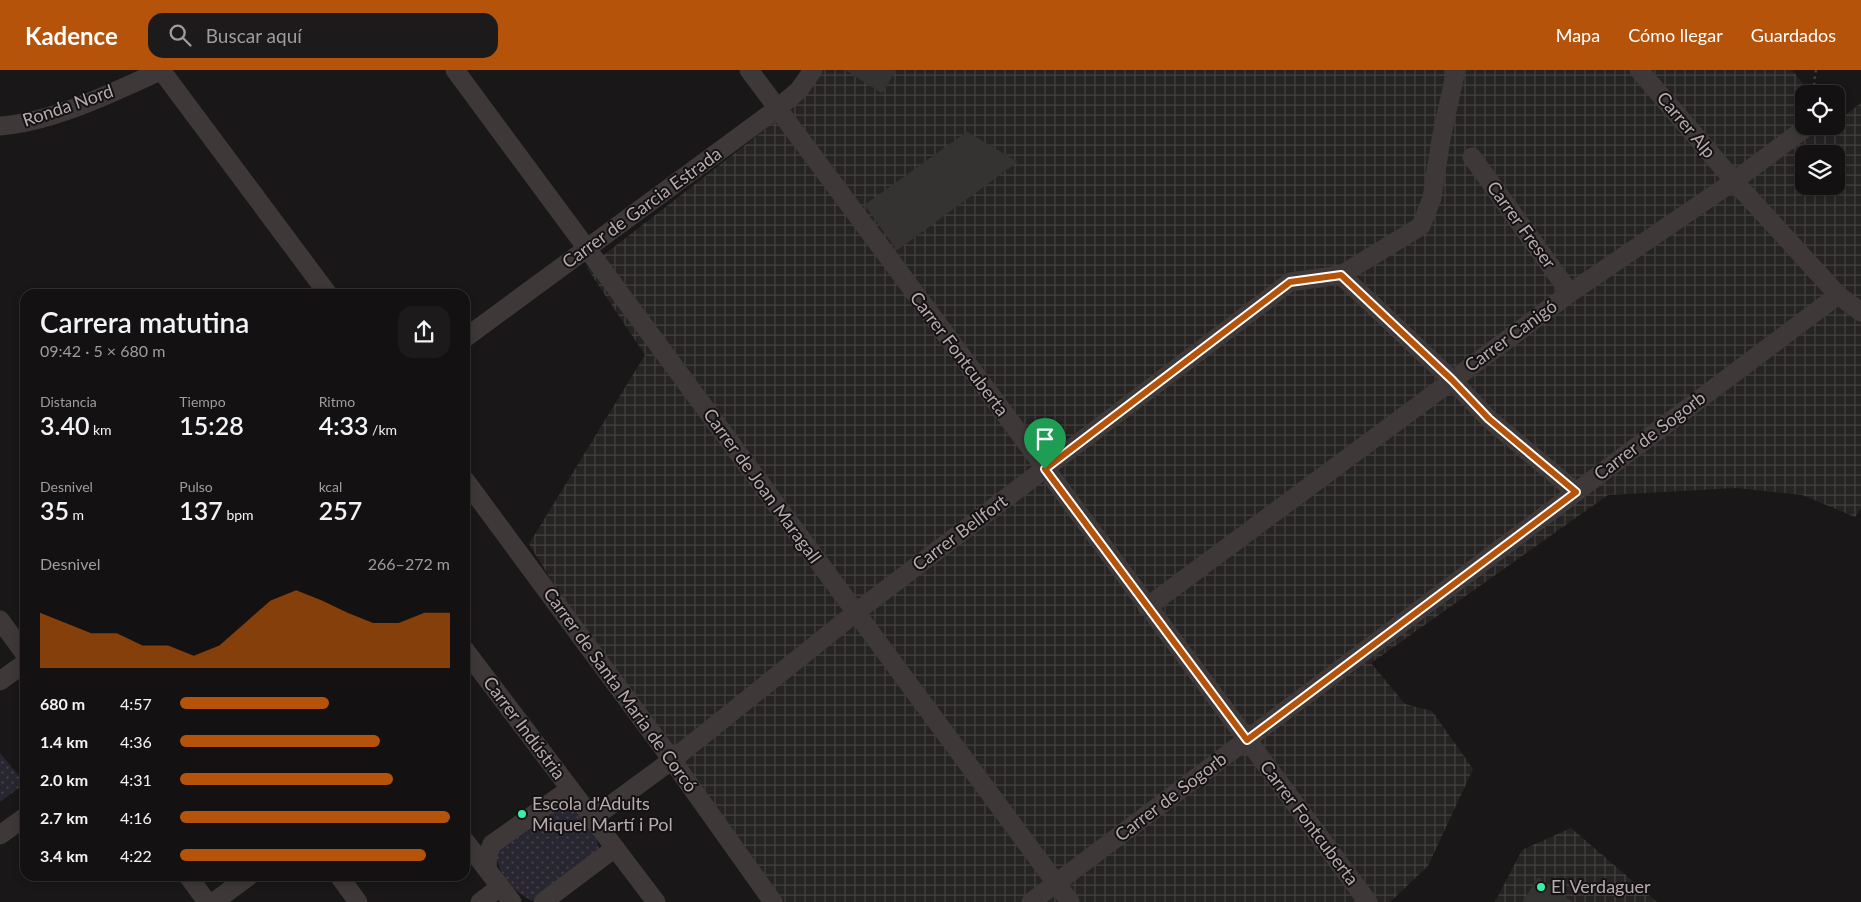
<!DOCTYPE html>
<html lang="es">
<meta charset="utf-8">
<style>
:root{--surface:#131111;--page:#1c1a1a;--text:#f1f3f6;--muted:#9d9d9f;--line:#323131;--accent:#b45309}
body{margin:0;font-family:Lato,sans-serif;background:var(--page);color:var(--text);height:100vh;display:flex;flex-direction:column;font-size:19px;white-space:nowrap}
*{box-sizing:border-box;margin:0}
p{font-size:16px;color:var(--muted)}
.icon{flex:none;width:28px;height:28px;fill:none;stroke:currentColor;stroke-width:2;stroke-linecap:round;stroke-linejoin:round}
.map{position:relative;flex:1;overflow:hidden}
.drawer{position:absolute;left:20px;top:219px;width:450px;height:592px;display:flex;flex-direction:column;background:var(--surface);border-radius:15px;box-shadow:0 2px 8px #0003,0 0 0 1px var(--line)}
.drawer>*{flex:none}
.tools{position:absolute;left:1795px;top:15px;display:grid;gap:10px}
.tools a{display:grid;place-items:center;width:50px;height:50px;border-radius:10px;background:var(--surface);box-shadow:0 2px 8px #0003,0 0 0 1px var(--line);font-size:25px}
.pin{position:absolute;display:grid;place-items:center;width:42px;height:42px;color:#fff;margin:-51px -21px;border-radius:50% 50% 50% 0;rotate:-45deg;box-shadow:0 0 5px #0007}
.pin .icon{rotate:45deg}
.round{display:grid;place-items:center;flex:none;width:52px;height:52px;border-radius:15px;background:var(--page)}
.summary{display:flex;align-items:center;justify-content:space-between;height:85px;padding:0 20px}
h1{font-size:28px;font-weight:600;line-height:38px}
.figures{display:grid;grid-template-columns:repeat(3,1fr);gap:8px;height:85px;padding:5px 20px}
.figures div{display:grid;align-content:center}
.figures b{font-size:25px;font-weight:600}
.figures small{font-size:14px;font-weight:400}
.figures p{font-size:14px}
.chart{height:140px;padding:10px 20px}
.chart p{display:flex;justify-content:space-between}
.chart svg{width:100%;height:90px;margin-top:5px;fill:var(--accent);opacity:.7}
ul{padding:0 20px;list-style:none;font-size:16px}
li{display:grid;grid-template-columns:80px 60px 1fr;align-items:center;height:38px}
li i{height:12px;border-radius:6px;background:var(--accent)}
header{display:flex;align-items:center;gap:30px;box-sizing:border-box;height:70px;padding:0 25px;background:var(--accent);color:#fff}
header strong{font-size:24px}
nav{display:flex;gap:28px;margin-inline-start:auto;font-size:18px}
.search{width:350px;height:45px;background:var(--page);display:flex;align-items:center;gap:12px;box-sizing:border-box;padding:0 18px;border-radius:15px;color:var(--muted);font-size:19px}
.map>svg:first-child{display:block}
.industrial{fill:url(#industrial-grid);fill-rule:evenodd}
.green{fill:url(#green-dots)}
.building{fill:#353232;stroke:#353131}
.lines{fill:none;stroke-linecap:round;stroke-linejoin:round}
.path{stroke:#453e40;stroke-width:2.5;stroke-dasharray:2.5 4;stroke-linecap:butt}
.minor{stroke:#3e3839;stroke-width:19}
.route-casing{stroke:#fff;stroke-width:10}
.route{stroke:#b45309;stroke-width:6}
.poi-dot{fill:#38efa8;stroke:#141212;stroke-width:2}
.labels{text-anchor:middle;stroke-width:4;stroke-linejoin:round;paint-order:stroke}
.street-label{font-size:18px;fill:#b8a9af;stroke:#141212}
.poi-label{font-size:18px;fill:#b8a9af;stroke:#141212;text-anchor:start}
</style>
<header>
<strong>Kadence</strong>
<div class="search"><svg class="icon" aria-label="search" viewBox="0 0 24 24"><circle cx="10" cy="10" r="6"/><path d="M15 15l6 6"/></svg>Buscar aquí</div>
<nav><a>Mapa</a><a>Cómo llegar</a><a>Guardados</a></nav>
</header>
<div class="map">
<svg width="1861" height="832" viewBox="0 0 1861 832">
<defs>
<pattern id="industrial-grid" width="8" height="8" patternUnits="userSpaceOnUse" patternTransform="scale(1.25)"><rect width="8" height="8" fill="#262323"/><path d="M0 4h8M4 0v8" fill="none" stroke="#434040"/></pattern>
<pattern id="green-dots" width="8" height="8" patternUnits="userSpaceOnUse" patternTransform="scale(1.25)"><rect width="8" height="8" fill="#282731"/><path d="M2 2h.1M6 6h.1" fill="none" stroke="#45444c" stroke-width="1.8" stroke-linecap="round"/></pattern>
</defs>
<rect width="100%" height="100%" fill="#191717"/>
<g class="industrial">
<path d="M820,0H1792L1811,24H1804V56H1836V52L1861,33V438L1855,447L1802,425L1737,418L1608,425L1371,593L1405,634L1432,641L1473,699L1428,796L1390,832H775L558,521L529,474L645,285L587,198L771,55L806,23ZM1804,84H1836V116H1804Z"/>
<path d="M1571,758L1657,832H1495L1522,780Z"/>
</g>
<g class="green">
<path d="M0,683L25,713L0,732Z"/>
<path d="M561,732L576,740L596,767L600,783L532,831C508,818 500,807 495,780Z"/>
</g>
<g class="building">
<path d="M846,0H896L882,23Z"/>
<path d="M967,62L1017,92L897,180L865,135Z"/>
<path d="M1538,808L1572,832H1523Z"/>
</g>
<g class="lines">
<path class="path" d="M1816,0L1814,12L1816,24"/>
<g class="minor">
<path d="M161,0L328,224"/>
<path d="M455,0L1070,832"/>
<path d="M749,0L1368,832"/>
<path d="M1639,0L1734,111L1838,225L1861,242"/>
<path d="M0,56C53,52 114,22 162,0"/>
<path d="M1472,87L1570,223"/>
<path d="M1341,205L1452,310L1489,349L1576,422"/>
<path d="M465,268L778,38L799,20L813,0"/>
<path d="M465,410L672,690L773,832"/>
<path d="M1147,537L1570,223L1734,111L1808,56"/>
<path d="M0,550L25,584"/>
<path d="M465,580L656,832"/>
<path d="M0,611L25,593"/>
<path d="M593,748L672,690L855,543L1290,212L1341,205L1421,156L1432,128L1441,69L1456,0"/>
<path d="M0,765L25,747"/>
<path d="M465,771L512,832"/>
<path d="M487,798L488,784L492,774L570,719"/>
<path d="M188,806L207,832"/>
<path d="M339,806L358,832"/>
<path d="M214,832L249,806"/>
<path d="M480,832L500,817"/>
<path d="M543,832L615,778"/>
<path d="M1031,832L1838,225"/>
</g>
</g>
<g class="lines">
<g class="route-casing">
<path id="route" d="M1341,205L1452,310L1489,349L1576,422L1247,670L1045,399L1290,212Z"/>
</g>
<use href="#route" class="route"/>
</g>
<g class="poi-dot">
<circle cx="522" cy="744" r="5"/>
<circle cx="1541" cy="817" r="5"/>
</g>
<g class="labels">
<g class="street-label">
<text transform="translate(68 36) rotate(-19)" y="6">Ronda Nord</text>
<text transform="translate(1686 55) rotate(50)" y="6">Carrer Alp</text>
<text transform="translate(642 138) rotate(-36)" y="6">Carrer de Garcia Estrada</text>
<text transform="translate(1521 155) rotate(54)" y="6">Carrer Freser</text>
<text transform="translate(1511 266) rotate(-36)" y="6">Carrer Canigó</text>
<text transform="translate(959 284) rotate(53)" y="6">Carrer Fontcuberta</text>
<text transform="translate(1650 366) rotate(-37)" y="6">Carrer de Sogorb</text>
<text transform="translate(762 416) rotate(54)" y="6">Carrer de Joan Maragall</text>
<text transform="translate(960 463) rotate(-37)" y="6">Carrer Bellfort</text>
<text transform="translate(620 620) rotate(54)" y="6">Carrer de Santa Maria de Corcó</text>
<text transform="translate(524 658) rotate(53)" y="6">Carrer Indústria</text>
<text transform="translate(1171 727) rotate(-37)" y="6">Carrer de Sogorb</text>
<text transform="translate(1309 753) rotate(53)" y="6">Carrer Fontcuberta</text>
</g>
<g class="poi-label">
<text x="532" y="740">Escola d'Adults<tspan x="532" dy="21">Miquel Martí i Pol</tspan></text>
<text x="1551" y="823">El Verdaguer</text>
</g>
</g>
</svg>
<div class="tools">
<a><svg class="icon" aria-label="locate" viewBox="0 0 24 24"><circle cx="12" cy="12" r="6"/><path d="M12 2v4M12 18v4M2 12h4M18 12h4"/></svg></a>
<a><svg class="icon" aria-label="layers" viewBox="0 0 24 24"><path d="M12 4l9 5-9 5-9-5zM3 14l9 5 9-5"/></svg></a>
</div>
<div class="pin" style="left:1045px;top:399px;background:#1e9e55"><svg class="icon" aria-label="arrive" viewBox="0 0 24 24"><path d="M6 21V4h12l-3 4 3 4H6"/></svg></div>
<section class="drawer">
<div class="summary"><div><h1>Carrera matutina</h1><p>09:42 · 5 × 680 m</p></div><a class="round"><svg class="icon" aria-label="share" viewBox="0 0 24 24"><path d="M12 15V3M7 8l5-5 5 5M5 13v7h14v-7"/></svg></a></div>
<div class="figures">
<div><p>Distancia</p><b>3.40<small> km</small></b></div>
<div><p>Tiempo</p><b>15:28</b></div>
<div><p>Ritmo</p><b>4:33<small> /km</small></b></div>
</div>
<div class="figures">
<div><p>Desnivel</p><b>35<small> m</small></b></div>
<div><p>Pulso</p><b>137<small> bpm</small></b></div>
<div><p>kcal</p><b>257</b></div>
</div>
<div class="chart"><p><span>Desnivel</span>266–272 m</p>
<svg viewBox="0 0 160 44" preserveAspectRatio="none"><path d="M0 44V17L10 22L20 27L30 27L40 33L50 33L60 38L70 33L80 22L90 11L100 6L110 11L120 17L130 22L140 22L150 17L160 17V44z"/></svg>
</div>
<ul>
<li><b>680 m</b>4:57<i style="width:55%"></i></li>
<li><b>1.4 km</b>4:36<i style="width:74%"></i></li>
<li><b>2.0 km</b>4:31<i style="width:79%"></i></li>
<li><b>2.7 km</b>4:16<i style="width:100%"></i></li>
<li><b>3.4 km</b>4:22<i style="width:91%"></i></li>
</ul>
</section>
</div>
